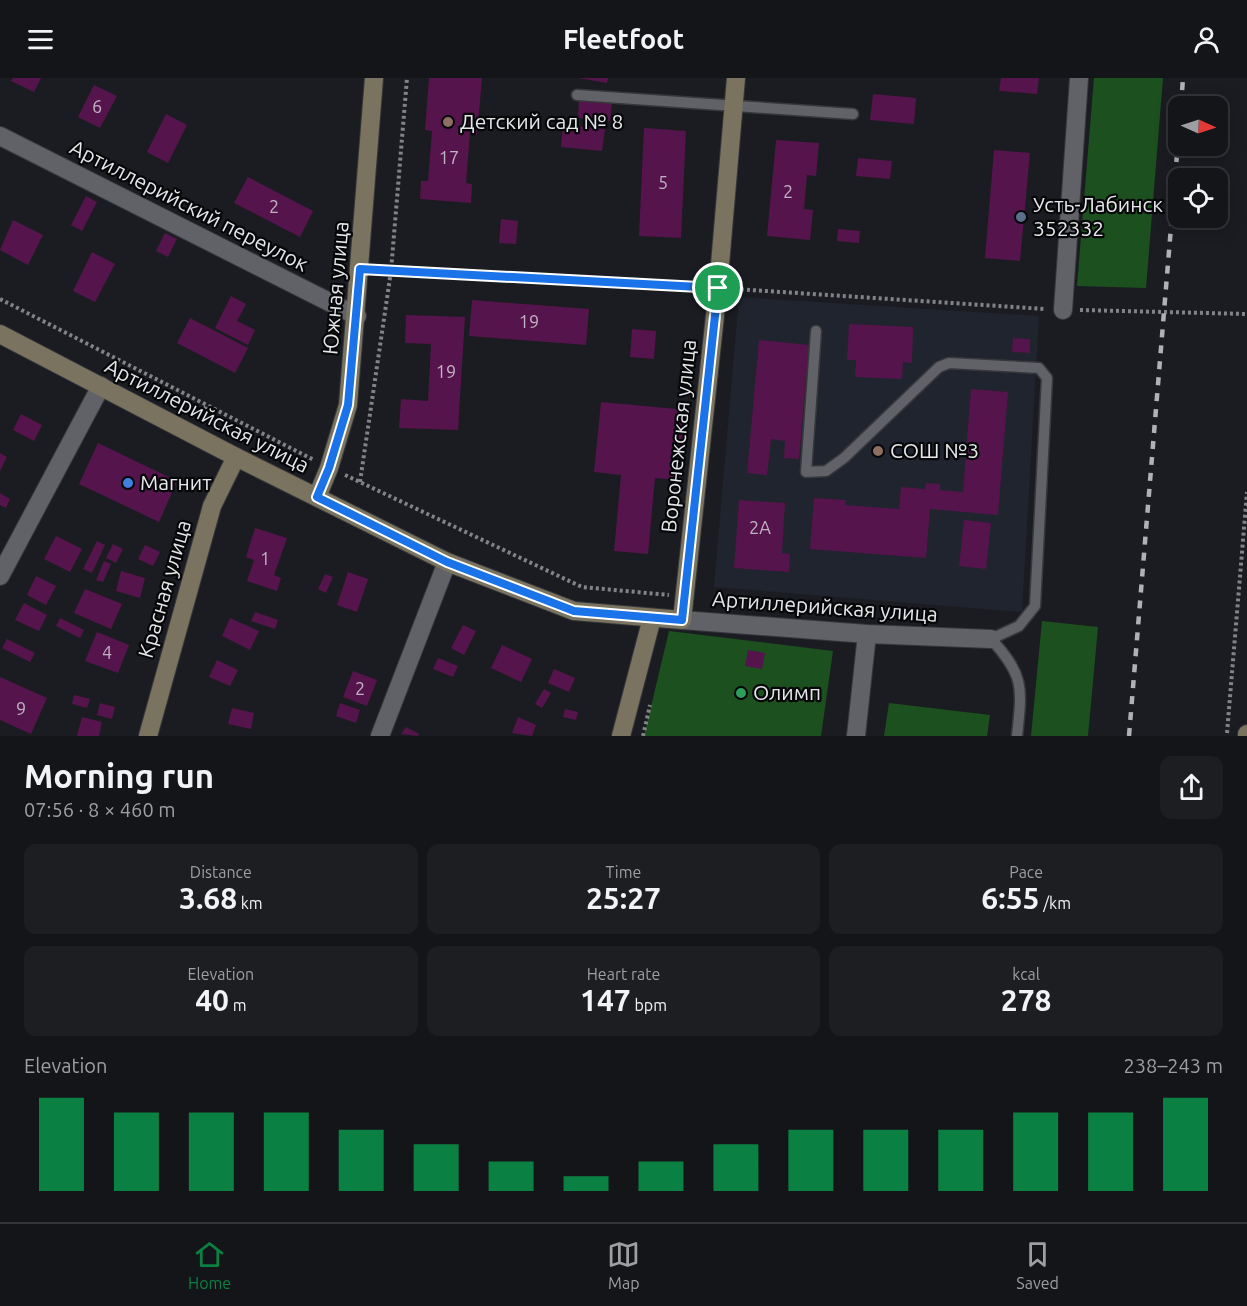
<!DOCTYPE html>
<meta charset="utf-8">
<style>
:root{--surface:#141519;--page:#1d1e22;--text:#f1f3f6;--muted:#9d9fa2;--line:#333438;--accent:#0b8043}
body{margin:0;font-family:Ubuntu,sans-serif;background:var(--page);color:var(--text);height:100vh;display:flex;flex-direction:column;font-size:22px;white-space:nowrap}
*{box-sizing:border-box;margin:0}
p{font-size:20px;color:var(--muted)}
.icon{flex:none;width:33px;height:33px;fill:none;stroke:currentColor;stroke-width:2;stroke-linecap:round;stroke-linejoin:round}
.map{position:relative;height:658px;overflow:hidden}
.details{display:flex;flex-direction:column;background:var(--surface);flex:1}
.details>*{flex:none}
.needle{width:39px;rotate:93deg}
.buttons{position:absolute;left:1168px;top:18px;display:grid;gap:12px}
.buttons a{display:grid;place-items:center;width:60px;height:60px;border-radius:12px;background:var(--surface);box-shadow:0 3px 15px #0003,0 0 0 2px var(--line);font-size:30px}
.pin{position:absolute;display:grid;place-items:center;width:51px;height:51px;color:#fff;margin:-26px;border:3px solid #fff;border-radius:50%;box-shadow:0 2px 6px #0007}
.round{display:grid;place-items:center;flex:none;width:63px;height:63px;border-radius:12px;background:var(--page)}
.headline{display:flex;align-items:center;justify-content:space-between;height:102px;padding:0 24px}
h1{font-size:33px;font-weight:600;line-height:45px}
.metrics{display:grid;grid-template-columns:repeat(3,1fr);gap:9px;height:102px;padding:6px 24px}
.metrics div{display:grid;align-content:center;border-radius:12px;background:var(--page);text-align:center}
.metrics b{font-size:30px;font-weight:600}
.metrics small{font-size:16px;font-weight:400}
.metrics p{font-size:16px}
.chart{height:168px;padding:12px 24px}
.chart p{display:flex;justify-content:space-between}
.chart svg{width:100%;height:108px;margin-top:6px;stroke:var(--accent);stroke-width:6}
header{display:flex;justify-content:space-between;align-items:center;height:78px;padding:0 24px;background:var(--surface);font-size:27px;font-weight:600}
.menu{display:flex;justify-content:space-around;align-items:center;height:84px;border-top:2px solid var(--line);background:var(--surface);font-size:16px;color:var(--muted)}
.menu a{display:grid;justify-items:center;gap:3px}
.menu .on{color:var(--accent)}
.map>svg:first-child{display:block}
.built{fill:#20242e}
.green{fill:#1c511f}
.building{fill:#55144c}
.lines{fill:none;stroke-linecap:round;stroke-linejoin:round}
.lane-casing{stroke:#37383c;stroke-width:13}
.street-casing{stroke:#37383c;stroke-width:20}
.secondary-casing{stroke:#37383c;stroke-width:20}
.path{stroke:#828387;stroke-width:4;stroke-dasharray:3 3;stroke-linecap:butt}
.lane{stroke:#606268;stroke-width:10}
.street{stroke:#606268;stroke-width:18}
.secondary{stroke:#79735f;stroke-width:18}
.rail{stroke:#b0b1b5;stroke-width:4.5;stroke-dasharray:8 8;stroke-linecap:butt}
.route-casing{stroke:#fff;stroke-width:12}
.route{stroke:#1a73e8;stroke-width:8}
.education-dot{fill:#8d6e63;stroke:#060709;stroke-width:2}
.service-dot{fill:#5c6f8a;stroke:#060709;stroke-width:2}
.shop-dot{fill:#3f7fe0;stroke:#060709;stroke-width:2}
.leisure-dot{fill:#2e9e5b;stroke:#060709;stroke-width:2}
.labels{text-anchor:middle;stroke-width:4.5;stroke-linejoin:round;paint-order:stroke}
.number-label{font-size:18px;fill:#c1b2c2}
.poi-label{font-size:21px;fill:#e5e7ea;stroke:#060709;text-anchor:start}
.street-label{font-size:21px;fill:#e5e7ea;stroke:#060709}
</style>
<header><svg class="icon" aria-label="menu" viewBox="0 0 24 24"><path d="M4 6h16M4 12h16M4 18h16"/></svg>Fleetfoot<svg class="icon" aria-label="person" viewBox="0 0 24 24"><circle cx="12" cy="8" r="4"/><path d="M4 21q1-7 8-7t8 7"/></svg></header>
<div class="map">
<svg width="1247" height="658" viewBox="0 0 1247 658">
<rect width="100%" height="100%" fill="#1b1c21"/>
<path class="built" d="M739,219L1039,238L1022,534L714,509Z"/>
<g class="green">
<path d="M1094,0H1163L1146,210L1077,208Z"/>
<path d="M1042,543L1098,549L1088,658H1031Z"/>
<path d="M669,553L833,573L821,658H644Z"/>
<path d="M889,625L990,637L987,658H884Z"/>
</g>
<g class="building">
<path d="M13,0H41L34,14L11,3Z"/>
<path d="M429,0H482L477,57L470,56L466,105L472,106L471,125L420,121L421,103H428L432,53L425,52Z"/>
<path d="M578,0H608L607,5Z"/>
<path d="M1001,0H1039L1037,16L999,13Z"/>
<path d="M94,7L117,18L100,50L78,39Z"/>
<path d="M873,16L916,20L914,46L870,42Z"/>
<path d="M579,22L612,25L610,43L578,40Z"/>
<path d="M166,36L187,47L168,85L147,74Z"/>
<path d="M563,47L605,51L602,73L561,69Z"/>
<path d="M644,50L686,53L681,160L639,158Z"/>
<path d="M776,62L819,65L816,98L807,97L804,131L813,132L810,162L767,158Z"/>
<path d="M994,72L1030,75L1020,183L985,180Z"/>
<path d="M858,80L892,83L890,101L856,98Z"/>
<path d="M248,99L313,133L300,159L234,125Z"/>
<path d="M86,118L97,124L82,153L71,147Z"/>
<path d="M501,141L518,143L516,166L499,165Z"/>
<path d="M13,142L43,157L28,187L0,172Z"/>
<path d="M838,151L860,153L859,165L837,163Z"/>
<path d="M165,155L177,161L168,179L156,173Z"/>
<path d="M92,174L115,186L95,224L73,213Z"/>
<path d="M231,218L246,226L237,243L255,252L248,267L215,250Z"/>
<path d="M472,222L589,231L586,267L469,258Z"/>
<path d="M406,237L465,239L458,352L399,350L401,321L428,323L431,266L405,265Z"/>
<path d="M190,240L248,270L235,295L177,265Z"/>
<path d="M849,246L913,249L912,285L903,284L902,301L855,299L856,282H847Z"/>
<path d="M632,251L656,253L654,281L630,279Z"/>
<path d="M1013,260L1030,261V275L1012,274Z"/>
<path d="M759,262L809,267L799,381L784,380L785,363L771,361L767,397L747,395Z"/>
<path d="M971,311L1008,314L998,437L930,431L926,480L810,471L814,420L846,422L845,427L899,431L901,409L925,411L926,405L940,406V412L963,414Z"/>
<path d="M601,324L687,332L680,402L655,400L648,476L614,473L621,397L594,394Z"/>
<path d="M21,336L42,347L34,363L13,352Z"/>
<path d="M98,365L177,403L159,444L79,406Z"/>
<path d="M0,375L7,379L0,393Z"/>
<path d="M0,415L10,421L6,430L0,427Z"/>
<path d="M739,422L785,425L782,475L790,476L789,494L734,490Z"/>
<path d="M964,442L991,445L986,491L959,488Z"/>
<path d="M255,450L287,460L274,497L281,500L277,513L247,503L254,482L246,479Z"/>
<path d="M56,458L82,471L70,494L44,481Z"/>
<path d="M97,463L105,467L92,495L83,491Z"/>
<path d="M113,466L123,471L116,485L106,480Z"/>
<path d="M145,467L160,474L153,488L138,481Z"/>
<path d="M104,483L111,486L103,504L96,502Z"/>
<path d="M121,493L145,500L140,520L116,513Z"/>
<path d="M348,494L368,501L357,534L337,527Z"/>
<path d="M325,496L333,499L326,515L318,511Z"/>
<path d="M36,498L56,508L46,527L27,517Z"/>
<path d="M85,511L122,526L111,551L74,535Z"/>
<path d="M24,525L47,537L39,553L15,542Z"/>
<path d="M255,534L278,542L275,551L251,543Z"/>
<path d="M60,540L84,552L80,560L56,548Z"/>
<path d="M230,540L259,553L250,572L222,558Z"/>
<path d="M463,547L476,553L464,577L451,570Z"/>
<path d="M97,554L129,567L118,595L85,583Z"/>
<path d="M7,561L35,575L30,584L2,570Z"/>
<path d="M502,567L532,581L521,604L491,590Z"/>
<path d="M748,572L765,575L762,591L745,588Z"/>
<path d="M438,580L458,588L453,599L433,591Z"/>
<path d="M217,582L238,592L230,608L209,599Z"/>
<path d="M554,591L575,600L569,614L548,605Z"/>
<path d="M353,593L377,602L367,628L343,619Z"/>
<path d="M0,599L47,620L31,656L0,642Z"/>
<path d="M544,611L551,615L542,630L535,626Z"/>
<path d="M74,617L90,621L87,630L72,626Z"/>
<path d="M100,625L115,629L112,641L97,637Z"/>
<path d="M340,625L360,632L356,645L336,638Z"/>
<path d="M232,630L254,635L251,651L228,646Z"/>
<path d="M565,631L578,634L576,642L563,639Z"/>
<path d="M82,639L102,644L99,658H77Z"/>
<path d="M518,639L536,647L532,658L512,655Z"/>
<path d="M406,649L419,656L418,658L401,656Z"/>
</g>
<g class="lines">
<g class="lane-casing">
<g id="lane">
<path d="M577,17L853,36"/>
<path d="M816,253L806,394L826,393L844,380L939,289L949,285L1039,290L1047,300L1035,528L1019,548L991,561C1025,598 1022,610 1017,658"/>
</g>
</g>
<g class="street-casing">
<g id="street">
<path d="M0,58L357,238"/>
<path d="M1063,232L1079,0"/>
<path d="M0,498L101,308"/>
<path d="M682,542L867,556L991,561"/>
<path d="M380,658L447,484"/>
<path d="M856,658L867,556"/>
</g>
</g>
<g class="secondary-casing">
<g id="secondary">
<path d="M0,256L236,379L447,484L574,533L682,542L718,210L736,0"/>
<path d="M317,419L329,390L348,327L374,0"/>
<path d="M148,658L212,428L236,379"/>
<path d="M621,658L652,540"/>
<path d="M1247,658V656"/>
</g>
</g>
<g class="path">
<path d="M376,192L701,209"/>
<path d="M735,211L1045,231"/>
<path d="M0,221L314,382"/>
<path d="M1080,232L1247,236"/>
<path d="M199,342L207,327"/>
<path d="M345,397L582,509L669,517"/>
<path d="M360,404L391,193L407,0"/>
<path d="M1227,655L1247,414"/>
<path d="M643,658L650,627"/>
</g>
<use href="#lane" class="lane"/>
<use href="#street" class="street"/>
<use href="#secondary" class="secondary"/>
<g class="rail">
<path d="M1181,28L1183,0"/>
<path d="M1129,658L1179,52"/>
</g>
</g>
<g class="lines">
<g class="route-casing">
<path id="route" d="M360,191L718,210L682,542L574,533L447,484L317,419L329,390L348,327Z"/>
</g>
<use href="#route" class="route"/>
</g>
<g class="education-dot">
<circle cx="448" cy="44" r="6"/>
<circle cx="878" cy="373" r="6"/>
</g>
<circle class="service-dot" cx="1021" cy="139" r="6"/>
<circle class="shop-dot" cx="128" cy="405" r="6"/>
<circle class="leisure-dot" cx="741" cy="615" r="6"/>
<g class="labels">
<g class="number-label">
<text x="97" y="35">6</text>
<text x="449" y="86">17</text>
<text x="663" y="111">5</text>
<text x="788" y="120">2</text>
<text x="274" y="135">2</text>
<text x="529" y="250">19</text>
<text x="446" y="300">19</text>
<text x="760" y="456">2А</text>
<text x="265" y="487">1</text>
<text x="107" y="581">4</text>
<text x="360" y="617">2</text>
<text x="21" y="637">9</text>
</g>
<g class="poi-label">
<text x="460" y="51">Детский сад № 8</text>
<text x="1033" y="134">Усть-Лабинск<tspan x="1033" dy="24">352332</tspan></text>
<text x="890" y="380">СОШ №3</text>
<text x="140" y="412">Магнит</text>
<text x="753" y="622">Олимп</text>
</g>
<g class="street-label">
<text transform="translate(189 128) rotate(27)" y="7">Артиллерийский переулок</text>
<text transform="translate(336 210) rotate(-85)" y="7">Южная улица</text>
<text transform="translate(207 338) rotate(27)" y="7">Артиллерийская улица</text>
<text transform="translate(679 358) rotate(-84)" y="7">Воронежская улица</text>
<text transform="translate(165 511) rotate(-74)" y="7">Красная улица</text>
<text transform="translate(825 529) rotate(4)" y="7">Артиллерийская улица</text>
</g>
</g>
</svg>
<div class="buttons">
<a><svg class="needle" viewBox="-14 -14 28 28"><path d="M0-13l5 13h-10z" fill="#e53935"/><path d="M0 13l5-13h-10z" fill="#9d9fa2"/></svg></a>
<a><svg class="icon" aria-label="locate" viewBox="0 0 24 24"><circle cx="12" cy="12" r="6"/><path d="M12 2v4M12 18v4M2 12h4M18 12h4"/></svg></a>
</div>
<div class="pin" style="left:718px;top:210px;background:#1e9e55"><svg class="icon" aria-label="arrive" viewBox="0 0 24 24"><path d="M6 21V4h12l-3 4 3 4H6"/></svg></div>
</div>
<section class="details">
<div class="headline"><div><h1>Morning run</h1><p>07:56 · 8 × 460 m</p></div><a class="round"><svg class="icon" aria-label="share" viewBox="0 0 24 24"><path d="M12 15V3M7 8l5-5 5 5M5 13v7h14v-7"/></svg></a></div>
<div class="metrics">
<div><p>Distance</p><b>3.68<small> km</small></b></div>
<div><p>Time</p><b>25:27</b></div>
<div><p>Pace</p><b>6:55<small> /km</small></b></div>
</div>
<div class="metrics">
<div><p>Elevation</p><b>40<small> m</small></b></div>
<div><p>Heart rate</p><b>147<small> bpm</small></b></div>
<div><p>kcal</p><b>278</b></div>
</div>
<div class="chart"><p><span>Elevation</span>238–243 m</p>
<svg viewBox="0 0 160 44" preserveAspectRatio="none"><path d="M5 44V6M15 44V12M25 44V12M35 44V12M45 44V19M55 44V25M65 44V32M75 44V38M85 44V32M95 44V25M105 44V19M115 44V19M125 44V19M135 44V12M145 44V12M155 44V6"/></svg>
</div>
</section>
<nav class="menu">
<a class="on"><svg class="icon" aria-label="home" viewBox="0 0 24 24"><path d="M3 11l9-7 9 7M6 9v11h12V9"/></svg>Home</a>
<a><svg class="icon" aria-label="map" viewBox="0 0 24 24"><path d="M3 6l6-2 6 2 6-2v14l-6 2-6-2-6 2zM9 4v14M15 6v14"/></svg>Map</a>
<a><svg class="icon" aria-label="saved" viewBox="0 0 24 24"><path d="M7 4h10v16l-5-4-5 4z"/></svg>Saved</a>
</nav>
